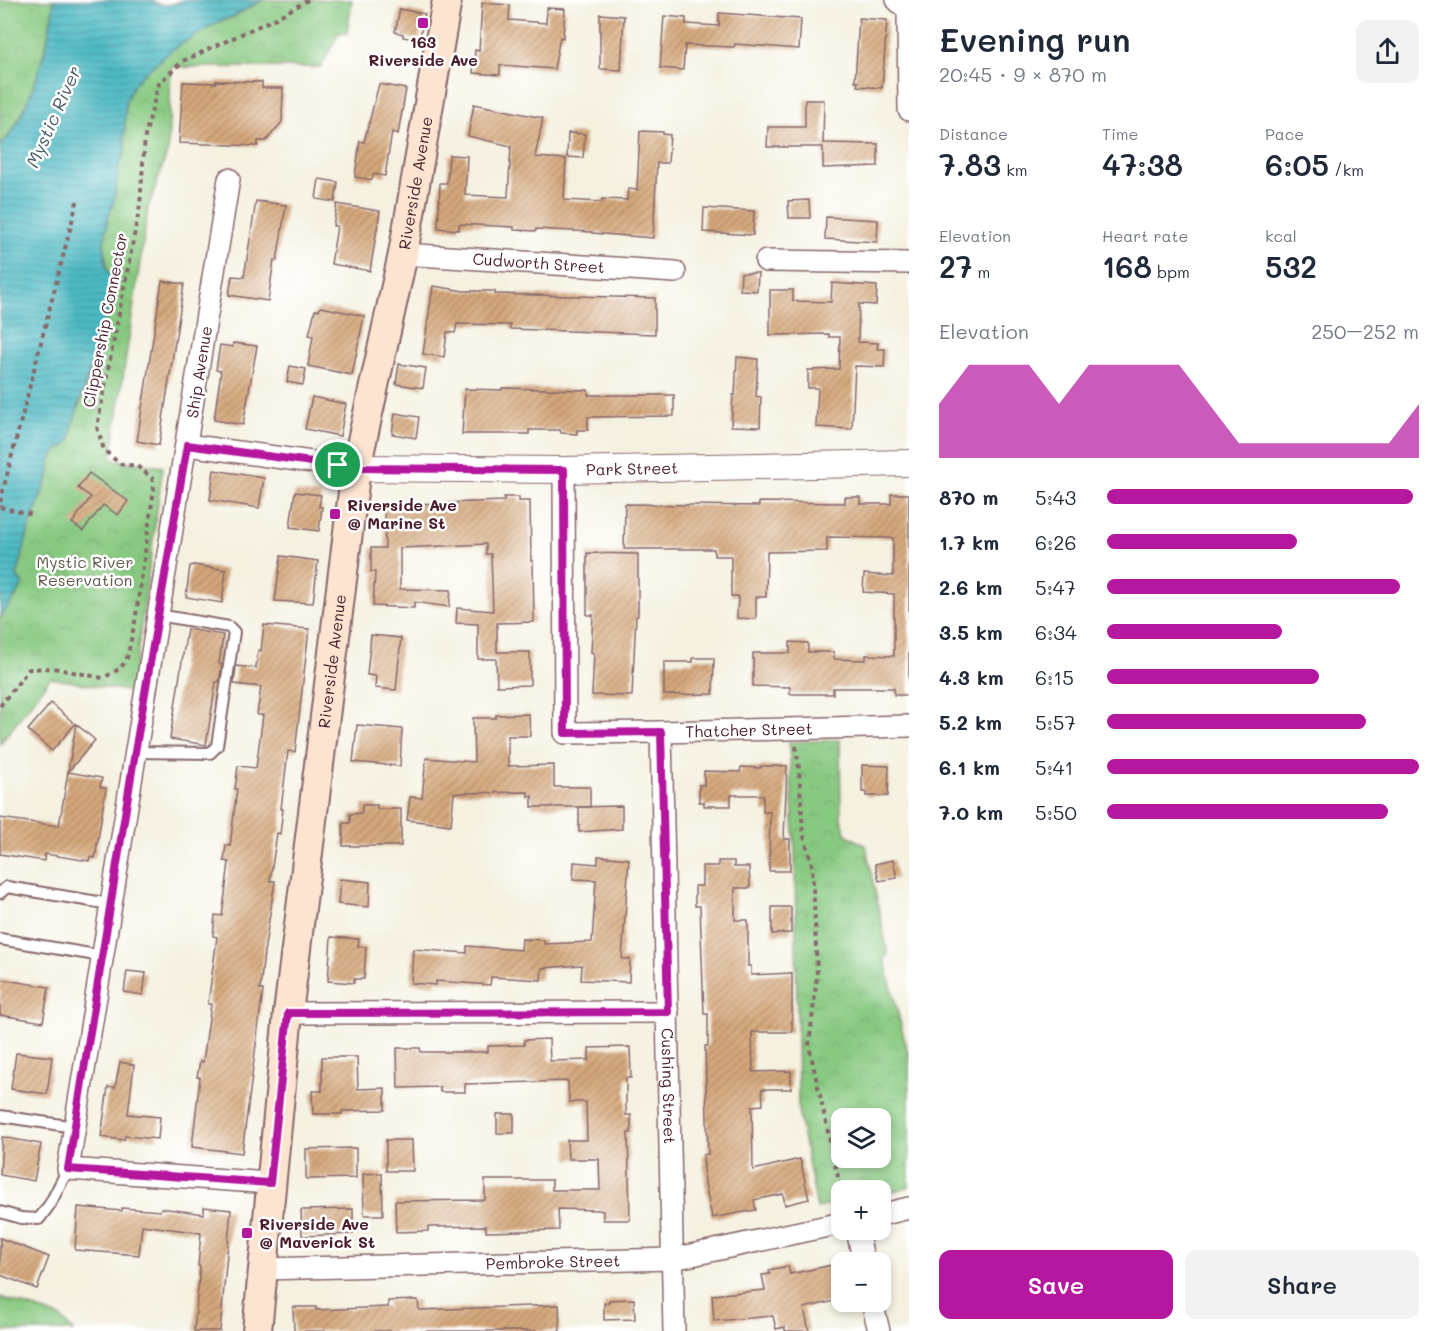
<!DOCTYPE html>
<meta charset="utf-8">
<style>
:root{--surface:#fff;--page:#f2f2f3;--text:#1f2937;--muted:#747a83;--accent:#b5179e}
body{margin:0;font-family:Mali,sans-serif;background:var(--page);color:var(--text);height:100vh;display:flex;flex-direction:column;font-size:22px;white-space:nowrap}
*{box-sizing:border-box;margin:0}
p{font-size:20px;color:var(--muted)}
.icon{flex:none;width:33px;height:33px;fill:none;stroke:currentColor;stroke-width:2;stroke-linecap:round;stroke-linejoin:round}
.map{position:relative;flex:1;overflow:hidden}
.sheet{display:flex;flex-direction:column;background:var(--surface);width:540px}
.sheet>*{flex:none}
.controls{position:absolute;left:831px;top:1108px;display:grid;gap:12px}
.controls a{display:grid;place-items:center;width:60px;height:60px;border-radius:12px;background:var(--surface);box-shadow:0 3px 9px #0003;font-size:30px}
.pin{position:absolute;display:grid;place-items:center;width:51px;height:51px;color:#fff;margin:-26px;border:3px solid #fff;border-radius:50%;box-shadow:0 2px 6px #0007}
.round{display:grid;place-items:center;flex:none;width:63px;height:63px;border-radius:12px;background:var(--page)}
.summary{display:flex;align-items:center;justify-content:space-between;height:102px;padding:0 30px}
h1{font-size:33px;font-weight:600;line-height:45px}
.metrics{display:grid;grid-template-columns:repeat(3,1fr);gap:9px;height:102px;padding:6px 30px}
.metrics div{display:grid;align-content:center}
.metrics b{font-size:30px;font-weight:600}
.metrics small{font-size:16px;font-weight:400}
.metrics p{font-size:16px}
.chart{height:168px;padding:12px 30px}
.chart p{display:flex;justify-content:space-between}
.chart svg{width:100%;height:108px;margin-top:6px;fill:var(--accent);opacity:.7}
.action{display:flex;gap:12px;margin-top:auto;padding:12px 30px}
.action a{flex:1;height:69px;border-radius:12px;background:var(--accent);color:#fff;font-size:24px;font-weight:600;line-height:69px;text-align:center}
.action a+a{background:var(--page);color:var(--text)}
ul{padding:0 30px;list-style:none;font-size:20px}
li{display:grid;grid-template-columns:96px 72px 1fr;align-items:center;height:45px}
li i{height:15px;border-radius:8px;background:var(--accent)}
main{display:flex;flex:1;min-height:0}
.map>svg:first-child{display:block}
.park{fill:url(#park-crowns);stroke:#697456;stroke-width:1.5;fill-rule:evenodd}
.water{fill:url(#water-rules);stroke:#4b6c78;stroke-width:1.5}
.building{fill:url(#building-hatch)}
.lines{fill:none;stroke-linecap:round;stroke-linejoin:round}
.service-casing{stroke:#86686b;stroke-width:14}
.minor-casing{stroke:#86686b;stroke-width:24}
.tertiary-casing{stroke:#86686b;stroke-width:28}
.secondary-casing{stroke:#86686b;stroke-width:32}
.path{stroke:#86686b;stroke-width:4;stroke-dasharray:4.5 4.5;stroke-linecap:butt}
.service{stroke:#fff;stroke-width:10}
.minor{stroke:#fff;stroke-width:21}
.tertiary{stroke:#fff;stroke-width:26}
.secondary{stroke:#fde4d1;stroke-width:28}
.route-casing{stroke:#fff;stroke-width:12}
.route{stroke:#b5179e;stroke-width:8}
.poi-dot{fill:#b5179e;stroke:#fff;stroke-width:2}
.labels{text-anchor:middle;stroke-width:5;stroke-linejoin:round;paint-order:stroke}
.poi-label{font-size:16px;font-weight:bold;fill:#4a1f2b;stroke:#fff;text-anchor:start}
.street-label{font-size:16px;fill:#4a1f2b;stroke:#fff}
.park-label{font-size:16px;fill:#605a49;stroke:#fff}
.water-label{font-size:18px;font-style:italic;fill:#4b5d68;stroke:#fff}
</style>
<main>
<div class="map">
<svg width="909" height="1331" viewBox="0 0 909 1331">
<defs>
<pattern id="park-crowns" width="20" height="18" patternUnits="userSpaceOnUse" patternTransform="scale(1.5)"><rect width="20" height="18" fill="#88c981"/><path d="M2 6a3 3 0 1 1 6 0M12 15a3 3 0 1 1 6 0" fill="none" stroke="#77ac70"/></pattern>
<pattern id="water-rules" width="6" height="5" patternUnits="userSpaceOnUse" patternTransform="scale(1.5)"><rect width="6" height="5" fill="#4cbac4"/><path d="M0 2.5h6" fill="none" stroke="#41979f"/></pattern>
<pattern id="building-hatch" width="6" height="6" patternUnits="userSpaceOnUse" patternTransform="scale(1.5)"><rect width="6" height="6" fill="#d5a87b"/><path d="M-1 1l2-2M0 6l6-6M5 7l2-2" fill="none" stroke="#af8865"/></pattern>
</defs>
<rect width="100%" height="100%" fill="#fff"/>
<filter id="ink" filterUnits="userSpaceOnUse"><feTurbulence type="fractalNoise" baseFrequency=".0167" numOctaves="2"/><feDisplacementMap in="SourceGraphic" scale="12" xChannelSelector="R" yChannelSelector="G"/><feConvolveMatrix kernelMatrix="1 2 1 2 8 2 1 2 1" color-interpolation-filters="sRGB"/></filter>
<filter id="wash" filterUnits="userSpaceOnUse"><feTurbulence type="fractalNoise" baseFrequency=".008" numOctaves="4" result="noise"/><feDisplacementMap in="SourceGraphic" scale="24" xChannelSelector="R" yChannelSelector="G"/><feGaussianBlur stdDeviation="1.35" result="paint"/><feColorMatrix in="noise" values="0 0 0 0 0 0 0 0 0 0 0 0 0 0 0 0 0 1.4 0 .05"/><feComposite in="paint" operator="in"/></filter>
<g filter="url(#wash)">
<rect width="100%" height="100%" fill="#f5f1e1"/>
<g class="park">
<path d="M0,0H54C50,41 29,117 0,146Z"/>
<path d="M262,0H352L347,33H339L321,67H171L168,150L148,208L111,459L163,467L132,692L50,678L0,744V618L9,604L16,597L22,582L17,577L29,528L50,472V461L56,452L70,441L73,423L91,371L101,329L108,273L104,243L108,218L114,200L119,167L125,151L124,139L126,101L133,86L141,76L173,49L220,21L234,16Z"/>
<path d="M840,740L841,819L846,834L866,846L888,955L884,958L909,1057V1187L881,1194L880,1191H842L841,1202L817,1208L798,1110L795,854L789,742ZM842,1119H880V1158H842Z"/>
<path d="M0,1297L60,1317L73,1331H0Z"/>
</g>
<path class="water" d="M54,0H151C163,7 171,6 183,0H262L234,16L220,21L173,49L141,76L133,86L126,101L124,139L125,151L119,167L114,200L108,218L104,243L106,267L112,277L111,302L73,423L70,442L56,452L50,461V471L29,528L17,577L22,582L21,589L0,618V146C30,117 50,41 54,0Z"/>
<g id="blocks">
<g class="building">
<path d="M482,3L510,5L509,20L546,23L547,8L565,9L563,38L560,37L554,69L500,65V75L473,73L475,50L479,51Z"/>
<path d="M400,9L425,14L419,40L403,37V34L395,32Z"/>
<path d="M719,13L801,19L799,49L735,44L734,47L685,45L683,70L660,68L664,16L686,18V24L719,26Z"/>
<path d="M600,14L624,16L621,70L600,69Z"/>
<path d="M859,18L887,20L882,88L857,86L858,82H855Z"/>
<path d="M216,81L262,82V88H283L282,122L266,141H258V146L179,143L183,82L216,83Z"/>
<path d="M379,84L406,89L398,134L392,132L385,176L373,174L372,180L355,177L360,141L364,142Z"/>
<path d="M805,100H824L823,143L878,144V166L823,168V147H767L768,127H805Z"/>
<path d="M474,104L543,118L535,157L566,159L564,200L602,202V199L627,200L628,189L637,190L640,131L663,132V134L670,135L668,163H657L653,238L592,233V232L536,229V231L514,230V227L459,224V230L438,228L440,183H447L449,155L467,156L465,195L508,197L511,146L468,136Z"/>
<path d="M568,133L585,134L583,158L567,157Z"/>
<path d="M319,179L338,182L335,202L316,199Z"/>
<path d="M809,200L810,218H789L788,201Z"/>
<path d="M256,201L286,205L277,261L274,260L268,301L229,295L232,276L244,277Z"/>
<path d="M337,204L380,211L370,271L331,264L337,226H333Z"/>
<path d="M704,208L754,211L753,235L703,232Z"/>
<path d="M826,217L878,220L877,242L825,239Z"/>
<path d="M741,273H758L757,291L740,290Z"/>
<path d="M162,281L184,284L159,445L137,441Z"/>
<path d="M832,283L877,286L876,305L859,304L858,342L878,343L877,349H885L884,367L855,366L852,429L816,427L818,388H808V370L839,369L840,337H829V334L770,335V290H793V301L831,302Z"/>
<path d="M433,286L464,291H495V294L655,298V334L510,329V325L457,324L455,333L447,332L444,357L423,354Z"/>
<path d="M321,307L364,316L352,375L308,366L313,336L309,335L315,310H319Z"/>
<path d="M233,343L257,346L243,425L214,420L221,371L216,370L220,345L233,347Z"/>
<path d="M737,357L758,359L756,396L761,397L760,427L731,426L733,395H735Z"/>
<path d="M399,364L426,368L423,388L396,384Z"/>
<path d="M290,366L306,369L303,385L287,382Z"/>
<path d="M502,388L588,390V395H674V416L588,417V430H577V434L561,433L560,430H529V434H462L465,389L502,390Z"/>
<path d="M312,397L346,404L340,436L305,429Z"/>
<path d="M395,413L419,417L416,438L392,434Z"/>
<path d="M214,470L264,478L259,508L210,500Z"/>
<path d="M89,473L128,501L118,515L103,505L83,531L72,523L91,497L78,488Z"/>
<path d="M295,492L321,495L319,507H322L319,531L290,527Z"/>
<path d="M891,494H909V695H894V688H833V694H790V687L753,686V653H790V642L808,643V652H834V659L866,660V655L894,656V594L863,592L864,574L893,576V538L827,537V551L767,552L766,597H756V619L737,618L738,596H731V556H714V549H624L625,504L759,506V502L845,503V497H860V504H891Z"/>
<path d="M504,497H519V501H530L531,561H533L534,622L497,623V652H530V685L497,686L496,659H478V624L456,623L457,608L493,611L491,554H486V544L400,548V589L451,590L449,607L414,602V608L373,606L375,572H371V548H385L384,505L504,501Z"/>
<path d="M587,553L638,554V616H636L632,696L592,695L594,653H591L593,615H587Z"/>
<path d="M281,556L318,561L313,603L275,601Z"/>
<path d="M194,565L226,570L222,603L186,597L190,566Z"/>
<path d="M264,625L309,629L295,752L288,751L281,809H283L280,834L277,833L270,881H275L264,953L260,990H263L242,1153L192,1147L200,1077H197L200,1061L203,1062L211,1004H208L217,937L213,936L215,915L222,916L225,894L229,862L224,861L226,845L230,846L237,789H235L238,766L256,768L263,715H257L261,687L234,684L236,666L256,668L258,650L261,651Z"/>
<path d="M187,629L223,635L219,664L222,665L219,682H216L206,745L170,739Z"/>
<path d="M371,635L401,638L396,690L375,688L376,676L367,675Z"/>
<path d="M693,658H714L713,694L664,695V662H693Z"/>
<path d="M51,703L75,724L52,751L28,730Z"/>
<path d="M529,714L530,736H508V766L554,765V787H590V807H532V796L528,797V792L454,793L451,825L407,820L410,797L422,798L426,758L474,762L473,718H496V715Z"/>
<path d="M76,724L95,740L68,772Z"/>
<path d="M357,725L402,729L400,766L353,762Z"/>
<path d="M862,765L889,766L888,796H866V792H862Z"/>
<path d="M761,766H787L784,839H790V871H769L770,812H763V795H731V806H704V802H699V785H704V771L740,772L741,767L761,768Z"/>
<path d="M68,772L102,778L100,787L106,788L95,858L90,857L89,861L45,854L44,861L0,854V818L59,826Z"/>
<path d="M362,805H377V809H401V846H343V823H350V814L362,813Z"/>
<path d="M622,806V829L579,832V807Z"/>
<path d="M598,856L629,859L622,959H630L629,982L581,980L582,965L542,968L541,980L491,977L490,985L436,981V985L411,983L413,949L467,953V946L521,950L522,939L544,940V944L592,942L596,880L573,879L574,862L598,864Z"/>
<path d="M893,860L897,878L879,881L875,864Z"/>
<path d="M718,861H734V867H749L750,888H735V920H748V966H751V975L792,973V1032H752L753,1072L791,1071V1089H762L763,1105L752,1106L753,1170L800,1159L809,1199L785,1205L783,1194L754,1200L756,1210L712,1218L705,1183L703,1155L708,1154L705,1046H708V1014H704L700,906H695V886H702V866H718Z"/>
<path d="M340,879L370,882L369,907L338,904Z"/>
<path d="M772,907H791V933L772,934Z"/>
<path d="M331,937L359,939L358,947H366L364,979H354V983L328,981Z"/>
<path d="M127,971L146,973L143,995L124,992Z"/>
<path d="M0,979L49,987L43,1022L0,1015Z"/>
<path d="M549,1039L550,1061L589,1060V1048L630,1047L631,1078H626V1115H631V1133H628L630,1220H603V1211L598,1210L558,1209L559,1230L486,1232V1226L428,1227V1231L396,1232L395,1201L485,1200V1180H552V1190H600L599,1159H568L567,1140H587L586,1102H569L568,1081L465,1084V1092H440V1087L398,1088L397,1048H420L421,1052H488V1046L524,1045V1040Z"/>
<path d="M16,1053L52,1057L47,1094L11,1089Z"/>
<path d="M322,1057H357L358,1089L385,1088V1110L342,1111V1114H313L312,1091H322Z"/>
<path d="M120,1062L134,1065L128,1114L160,1117L158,1139L125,1136L124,1140L101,1137L108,1087L115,1088Z"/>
<rect x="497" y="1114" width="17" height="19"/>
<path d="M2,1137L41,1144L34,1181L0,1175Z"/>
<path d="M386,1140H412L413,1171H386Z"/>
<path d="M356,1148V1178L306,1179V1149Z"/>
<path d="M382,1173L383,1215H364L363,1174Z"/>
<path d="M78,1207L122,1211V1208L160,1211L161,1208L204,1214V1207L231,1210L220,1331H194L200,1266H198L201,1233L142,1225L139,1255L75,1250Z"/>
<path d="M353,1209V1234L302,1236L301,1210Z"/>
<path d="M0,1238L49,1257L37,1289L0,1275Z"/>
<path d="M832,1265L839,1300L804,1308L809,1331H785V1327L776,1329L773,1316L714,1321L712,1295L765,1290L762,1275L770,1274L769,1270L788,1266L790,1274Z"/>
<path d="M634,1299L635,1319L604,1320V1303H609V1300Z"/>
<path d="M418,1300L419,1310L559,1305L560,1331H294L293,1307H316V1310L388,1307V1301Z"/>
</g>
</g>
</g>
<g filter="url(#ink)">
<use href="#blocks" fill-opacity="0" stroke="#86686b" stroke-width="1.5"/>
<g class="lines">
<g class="service-casing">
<g id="service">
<path d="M135,752L210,753L217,746L234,632L229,627L158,615"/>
<path d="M0,893L7,887L110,904"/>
<path d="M0,939L102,956"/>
<path d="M0,1116L75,1127"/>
<path d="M0,1212L21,1218L39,1219L50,1204L68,1169"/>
</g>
</g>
<g class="minor-casing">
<g id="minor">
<path d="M897,0L908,10L909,110"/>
<path d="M229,179L68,1169L270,1183"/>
<path id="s1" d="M403,254L675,272"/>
<path d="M766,261L909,263"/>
<path d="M187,445L356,468"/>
<path id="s2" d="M564,470L565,733L661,732L909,726"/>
<path id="s3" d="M661,732L674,1331"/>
<path d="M288,1013L668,1012"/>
<path d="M880,1215L909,1208"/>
<path d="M857,1230L864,1263"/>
<path id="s4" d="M261,1269L673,1259L842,1223"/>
<path d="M872,1302L879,1331"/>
</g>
</g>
<g class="tertiary-casing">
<g id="tertiary">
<path id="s5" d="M356,468L564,470L909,463"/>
</g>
</g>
<g class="secondary-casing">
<g id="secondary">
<path id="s6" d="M257,1331L288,1013L356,468L403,254L447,0"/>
</g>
</g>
<g class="path">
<path d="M0,502L78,198"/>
<path d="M0,507L34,515"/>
<path d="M0,706L29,669L53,668L103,678L121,668L127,658L135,622L154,489L152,478L137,466L120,464L104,450L97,427L140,205L145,136L159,83L183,61L276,18L308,0"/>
<path d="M796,746L799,768L803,833L812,865L815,922L817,976L809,1046L842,1195"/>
</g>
<use href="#service" class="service"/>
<use href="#minor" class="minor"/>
<use href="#tertiary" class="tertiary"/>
<use href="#secondary" class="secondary"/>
</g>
</g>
<g class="lines" filter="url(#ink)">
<g class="route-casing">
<path id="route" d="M187,445L356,468L564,470L565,733L661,732L668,1012L288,1013L270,1183L68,1169L135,752Z"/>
</g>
<use href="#route" class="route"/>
</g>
<g class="poi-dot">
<rect x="417" y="17" width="12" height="12" rx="3"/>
<rect x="329" y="508" width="12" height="12" rx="3"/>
<rect x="241" y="1227" width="12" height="12" rx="3"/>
</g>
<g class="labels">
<g class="poi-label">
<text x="423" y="48" text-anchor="middle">163<tspan x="423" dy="18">Riverside Ave</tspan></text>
<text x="347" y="511">Riverside Ave<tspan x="347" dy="18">@ Marine St</tspan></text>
<text x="259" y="1230">Riverside Ave<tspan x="259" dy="18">@ Maverick St</tspan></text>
</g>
<g class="street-label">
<text dy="6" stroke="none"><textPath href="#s6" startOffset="1160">Riverside Avenue</textPath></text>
<text dy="6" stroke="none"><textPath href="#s1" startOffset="136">Cudworth Street</textPath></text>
<text transform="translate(105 320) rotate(-79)" y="6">Clippership Connector</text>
<text transform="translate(199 372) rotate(-81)" y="6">Ship Avenue</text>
<text dy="6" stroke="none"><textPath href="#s5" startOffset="276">Park Street</textPath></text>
<text dy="6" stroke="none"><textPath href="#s6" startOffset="674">Riverside Avenue</textPath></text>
<text dy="6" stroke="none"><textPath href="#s2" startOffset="447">Thatcher Street</textPath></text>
<text dy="6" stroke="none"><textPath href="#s3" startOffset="354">Cushing Street</textPath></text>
<text dy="6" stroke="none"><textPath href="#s4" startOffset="292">Pembroke Street</textPath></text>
</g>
<g class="park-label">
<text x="85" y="568">Mystic River<tspan x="85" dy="18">Reservation</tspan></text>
</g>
<g class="water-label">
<text transform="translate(54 117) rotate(-66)" y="6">Mystic River</text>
</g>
</g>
</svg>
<div class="controls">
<a><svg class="icon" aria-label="layers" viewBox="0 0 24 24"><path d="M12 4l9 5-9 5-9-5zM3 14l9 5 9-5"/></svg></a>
<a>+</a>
<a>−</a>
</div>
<div class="pin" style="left:338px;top:465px;background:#1e9e55"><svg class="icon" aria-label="arrive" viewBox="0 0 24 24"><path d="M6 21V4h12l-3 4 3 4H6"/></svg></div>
</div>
<section class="sheet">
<div class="summary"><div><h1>Evening run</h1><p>20:45 · 9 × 870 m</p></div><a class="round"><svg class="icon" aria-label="share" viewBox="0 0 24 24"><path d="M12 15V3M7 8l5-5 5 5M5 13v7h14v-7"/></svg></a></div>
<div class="metrics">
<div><p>Distance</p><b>7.83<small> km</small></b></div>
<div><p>Time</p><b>47:38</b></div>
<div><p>Pace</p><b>6:05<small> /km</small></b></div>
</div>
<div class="metrics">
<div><p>Elevation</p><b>27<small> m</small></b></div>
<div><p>Heart rate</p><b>168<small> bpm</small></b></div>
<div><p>kcal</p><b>532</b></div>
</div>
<div class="chart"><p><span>Elevation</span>250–252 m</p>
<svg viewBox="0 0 160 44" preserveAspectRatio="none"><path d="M0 44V22L10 6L20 6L30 6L40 22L50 6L60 6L70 6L80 6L90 22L100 38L110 38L120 38L130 38L140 38L150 38L160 22V44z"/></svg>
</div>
<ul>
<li><b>870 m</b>5:43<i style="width:98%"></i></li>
<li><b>1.7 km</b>6:26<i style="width:61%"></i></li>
<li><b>2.6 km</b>5:47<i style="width:94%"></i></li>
<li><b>3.5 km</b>6:34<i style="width:56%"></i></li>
<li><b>4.3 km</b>6:15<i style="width:68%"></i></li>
<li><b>5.2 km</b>5:57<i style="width:83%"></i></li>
<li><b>6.1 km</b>5:41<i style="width:100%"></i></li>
<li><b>7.0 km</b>5:50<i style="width:90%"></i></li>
</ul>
<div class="action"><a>Save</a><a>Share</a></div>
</section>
</main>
